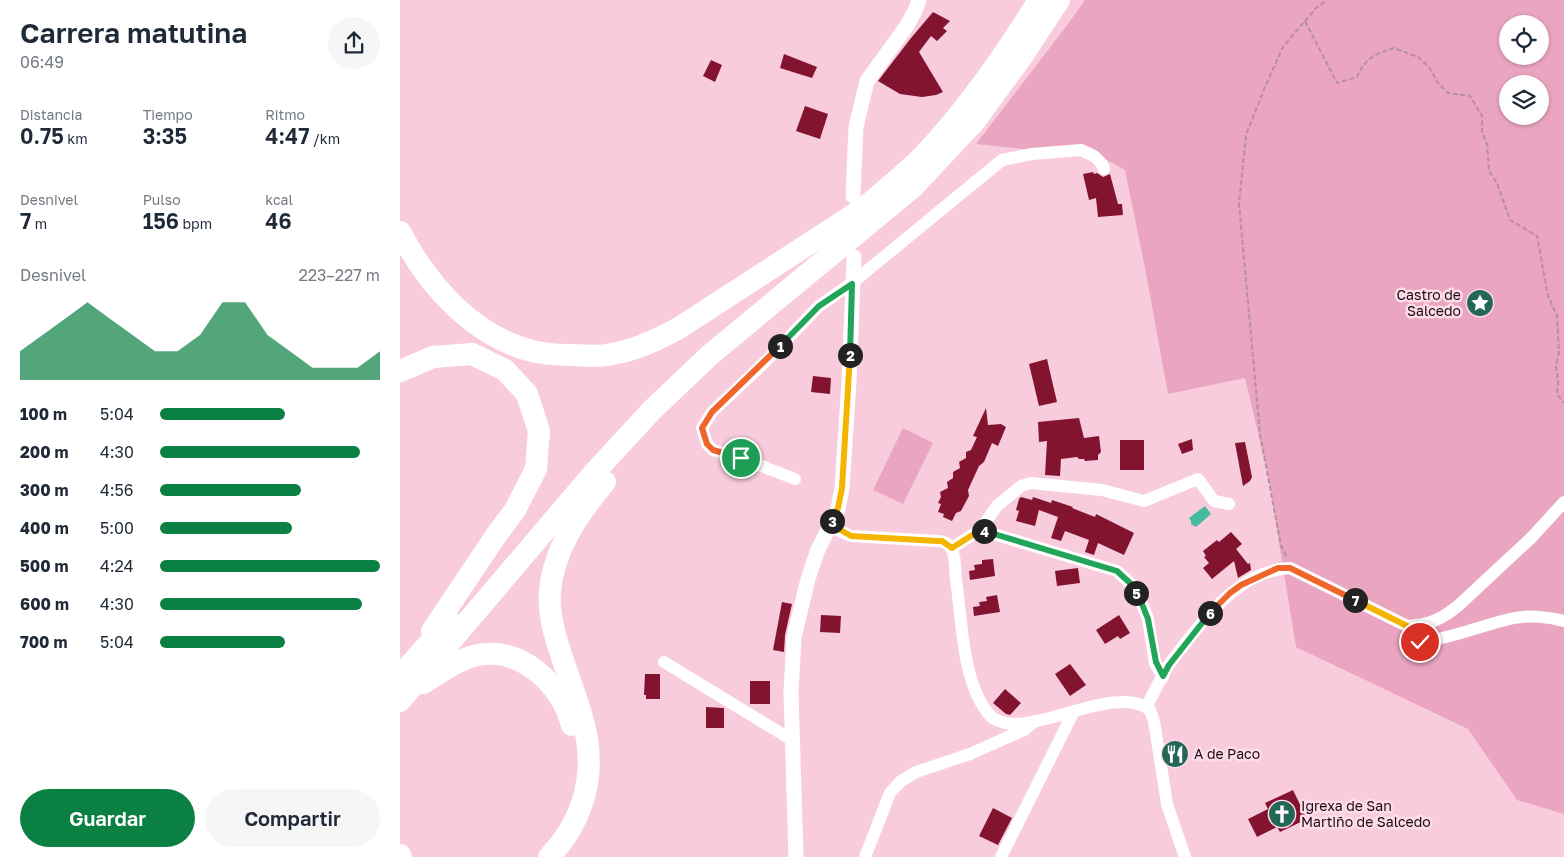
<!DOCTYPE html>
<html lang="es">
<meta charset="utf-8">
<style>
:root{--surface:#fff;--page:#f6f6f7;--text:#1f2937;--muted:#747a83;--accent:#0b8043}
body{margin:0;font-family:"Golos Text",sans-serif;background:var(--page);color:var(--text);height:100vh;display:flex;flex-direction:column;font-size:19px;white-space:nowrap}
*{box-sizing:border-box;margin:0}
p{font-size:16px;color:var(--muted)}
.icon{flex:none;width:28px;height:28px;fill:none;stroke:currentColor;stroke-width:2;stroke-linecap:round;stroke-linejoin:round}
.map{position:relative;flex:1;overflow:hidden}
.drawer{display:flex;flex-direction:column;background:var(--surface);width:400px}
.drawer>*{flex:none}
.buttons{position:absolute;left:1099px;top:15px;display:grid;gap:10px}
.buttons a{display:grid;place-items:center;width:50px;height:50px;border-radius:50%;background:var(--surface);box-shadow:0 1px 4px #0004;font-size:25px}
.pin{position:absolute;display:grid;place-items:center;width:42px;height:42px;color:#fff;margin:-21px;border:2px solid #fff;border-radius:50%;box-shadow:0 1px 5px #0007}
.km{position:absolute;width:25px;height:25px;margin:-12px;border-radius:50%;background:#222;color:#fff;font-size:14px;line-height:25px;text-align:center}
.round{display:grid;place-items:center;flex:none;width:52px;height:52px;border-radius:26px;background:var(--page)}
.headline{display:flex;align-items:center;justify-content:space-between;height:85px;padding:0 20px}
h1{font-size:28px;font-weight:600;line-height:38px}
.metrics{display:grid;grid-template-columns:repeat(3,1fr);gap:8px;height:85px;padding:5px 20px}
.metrics div{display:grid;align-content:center}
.metrics b{font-size:21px;font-weight:600}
.metrics small{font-size:14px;font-weight:400}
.metrics p{font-size:14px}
.chart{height:140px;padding:10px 20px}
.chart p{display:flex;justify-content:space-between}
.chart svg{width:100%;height:90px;margin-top:5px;fill:var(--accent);opacity:.7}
.primary-button{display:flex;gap:10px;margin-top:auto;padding:10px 20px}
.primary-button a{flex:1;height:58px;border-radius:30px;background:var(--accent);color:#fff;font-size:20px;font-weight:600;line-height:58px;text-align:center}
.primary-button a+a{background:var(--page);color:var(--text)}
ul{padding:0 20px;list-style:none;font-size:16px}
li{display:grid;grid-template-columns:80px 60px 1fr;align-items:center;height:38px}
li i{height:12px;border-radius:6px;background:var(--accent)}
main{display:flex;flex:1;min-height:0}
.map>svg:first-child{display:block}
.green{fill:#eaa5c1;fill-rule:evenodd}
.water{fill:#45bc9f}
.building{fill:#831430}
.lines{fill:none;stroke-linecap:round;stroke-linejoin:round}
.path{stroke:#b5909e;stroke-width:2;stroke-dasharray:5 2.5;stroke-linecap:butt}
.minor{stroke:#fff;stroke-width:12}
.tertiary{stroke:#fff;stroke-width:15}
.motorway{stroke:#fff;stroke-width:22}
.split-1-casing{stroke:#fff;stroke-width:10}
.split-2-casing{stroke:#fff;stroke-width:10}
.split-3-casing{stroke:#fff;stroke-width:10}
.split-4-casing{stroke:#fff;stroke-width:10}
.split-5-casing{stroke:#fff;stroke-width:10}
.split-6-casing{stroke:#fff;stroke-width:10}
.split-7-casing{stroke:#fff;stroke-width:10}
.split-8-casing{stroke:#fff;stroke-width:10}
.split-1{stroke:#f0652b;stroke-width:6}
.split-2{stroke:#22a559;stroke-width:6}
.split-3{stroke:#f5b400;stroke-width:6}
.split-4{stroke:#f5b400;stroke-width:6}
.split-5{stroke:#22a559;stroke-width:6}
.split-6{stroke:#22a559;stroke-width:6}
.split-7{stroke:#f0652b;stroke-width:6}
.split-8{stroke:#f5b400;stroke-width:6}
.labels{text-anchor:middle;stroke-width:5;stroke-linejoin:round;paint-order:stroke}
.poi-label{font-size:14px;fill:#1d0b13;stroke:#ffdce9;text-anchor:start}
</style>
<main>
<section class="drawer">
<div class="headline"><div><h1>Carrera matutina</h1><p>06:49</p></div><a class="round"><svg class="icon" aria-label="share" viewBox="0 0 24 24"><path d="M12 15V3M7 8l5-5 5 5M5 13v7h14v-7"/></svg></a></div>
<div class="metrics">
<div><p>Distancia</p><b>0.75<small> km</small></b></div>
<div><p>Tiempo</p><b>3:35</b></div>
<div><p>Ritmo</p><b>4:47<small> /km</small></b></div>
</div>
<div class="metrics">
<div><p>Desnivel</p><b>7<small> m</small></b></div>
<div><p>Pulso</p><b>156<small> bpm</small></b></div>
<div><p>kcal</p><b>46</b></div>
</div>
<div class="chart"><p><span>Desnivel</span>223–227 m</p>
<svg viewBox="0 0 160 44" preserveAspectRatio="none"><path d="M0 44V30L10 22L20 14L30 6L40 14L50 22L60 30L70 30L80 22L90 6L100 6L110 22L120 30L130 38L140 38L150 38L160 30V44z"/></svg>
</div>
<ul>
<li><b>100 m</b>5:04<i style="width:57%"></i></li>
<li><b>200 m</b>4:30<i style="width:91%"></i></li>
<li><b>300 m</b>4:56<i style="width:64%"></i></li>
<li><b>400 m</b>5:00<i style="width:60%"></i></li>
<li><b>500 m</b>4:24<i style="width:100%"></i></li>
<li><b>600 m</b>4:30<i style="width:92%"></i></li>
<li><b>700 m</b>5:04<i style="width:57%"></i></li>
</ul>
<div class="primary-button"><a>Guardar</a><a>Compartir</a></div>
</section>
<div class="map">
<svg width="1164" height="857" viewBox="0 0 1164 857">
<rect width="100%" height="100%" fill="#f9ccdd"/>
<g class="green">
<path d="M685,0H1164V814L1117,800L1068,729L896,647L868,475L845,378L768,394L745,268L725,170L681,146L633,150L576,144L668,24ZM1108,24H1140V56H1108ZM1108,84H1140V116H1108Z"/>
<path d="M503,428L533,443L503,504L473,490Z"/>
</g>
<path class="water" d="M805,506L811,514L796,527L791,524V521L789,518Z"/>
<g class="building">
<path d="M533,12L550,21L543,28L547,31L537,41L531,36L519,52L543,92L536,95L522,97L500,94L478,81L511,38Z"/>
<path d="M384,54L417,67L412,78L380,68Z"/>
<path d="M311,60L322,65L315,82L303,76Z"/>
<path d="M405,106L428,114L420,139L396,131Z"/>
<path d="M693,172L694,174L697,173L703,177L710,174L718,204H722L723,215L698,217L696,198L689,200L683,174Z"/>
<path d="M647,359L657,402L639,406L629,364Z"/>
<path d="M413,376L431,378L430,394L411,392Z"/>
<path d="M586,408L588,425L601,424L606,427L598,446L592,443L584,462L579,466L568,490L569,496L561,511L556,513L552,521L543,517L544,514L538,512L541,504L538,503L541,497L540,492L548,488L547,482L553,478V472L560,468L559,462L566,458V452L571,450L577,437L573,436Z"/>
<path d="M679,418L684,438L699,436L701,452L698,455V460L685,461L684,459H679L677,457L661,459L660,476L645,475L647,441L639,442L638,422Z"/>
<path d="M792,439L793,450L782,454L778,444Z"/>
<rect x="720" y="440" width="24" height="30"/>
<path d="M845,442L852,477L850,481L843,486L835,443Z"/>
<path d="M621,497L632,500L633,497L651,503L652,500L673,507L672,508L695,517L696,514L734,533L724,555L698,543L694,555L685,552L689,540L665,531L661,541L651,538L658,517L639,510L635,526L616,521L619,511L616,510L619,499Z"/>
<path d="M831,532L842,544L836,549L848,564L850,563L851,570L838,578L834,561L812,579L803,568L809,563L804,557L806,556L803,551L817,540L819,542Z"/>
<path d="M593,559L595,576L570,580L569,571L575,570L574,565L582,564V560Z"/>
<path d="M678,568L680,583L657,586L655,571Z"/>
<path d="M597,595L600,612L574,616L573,607L580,606L579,602L587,601L586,597Z"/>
<path d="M382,602L392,604L385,635L384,652L373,650Z"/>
<path d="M421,615L441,616L440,633L420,632Z"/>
<path d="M719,615L730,633L720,639L718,636L705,644L696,630Z"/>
<path d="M670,664L686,685L670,696L655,674Z"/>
<path d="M245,674H260V699H246V695H244Z"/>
<rect x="350" y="681" width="20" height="23"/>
<path d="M605,689L621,703L610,715L606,714L593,703Z"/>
<path d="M306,707L324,708V728H306Z"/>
<path d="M893,790L907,819L880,832L877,827L857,837L848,819L868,809L865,803Z"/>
<path d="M593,808L612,818L598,845L579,836Z"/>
</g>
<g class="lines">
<g class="path">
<path d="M905,21L937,83L957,77C967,56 974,55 994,48L1018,57L1029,67L1038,83L1048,93L1070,96L1082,116V132L1087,144L1089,171L1097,183L1110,220L1137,236L1148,296L1157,316L1159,352L1156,366L1158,382L1157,394L1164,403"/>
<path d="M886,556L881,546L860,434L839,204L846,135L865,87L883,47L916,8L927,0"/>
</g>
<g class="minor">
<path d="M395,479L341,458L313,450L307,444L302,428L312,412L364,363L419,306L452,283L602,160L632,154L681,150L694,156L702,164L704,169"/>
<path d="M431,524L435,529L451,536L537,541C543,541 549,543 552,550C556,558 555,570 556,580C562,620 562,679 587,712C615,751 711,679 750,710L754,721L767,804L785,857"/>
<path d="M580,530L717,571L731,584L742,604L748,619L755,663L763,677"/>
<path d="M552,548L580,530L597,506L614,492L621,486L631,483L702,490L744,501L798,479L814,501L829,504"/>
<path d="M1007,626L1014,638L1021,642C1053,638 1082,625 1114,618C1129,615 1150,617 1164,621"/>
<path d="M264,662L392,740"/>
<path d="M746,707C754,693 760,679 768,666C774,657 781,649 787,641C813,608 845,570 890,568L1007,626C1030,625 1042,619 1059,605L1132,537L1164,502"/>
<path d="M465,857L490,793L501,781L516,772L570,754L624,730L635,721"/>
<path d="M601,857L674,711"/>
</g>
<g class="tertiary">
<path d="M453,196L456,127L467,81L506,27L515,11L519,0"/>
<path d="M396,857L391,693L394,637L408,579L417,552L438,509L442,488L449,382L454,257"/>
</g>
<g class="motorway">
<path d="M468,205C486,189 505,174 522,157C567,110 605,55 639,0"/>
<path d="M0,232C28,285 74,338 136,352C148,354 161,355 174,355C186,356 199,357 212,354C236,350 257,340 279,328L464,208"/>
<path d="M0,371L33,357L72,354L105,370L127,394L139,431L136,469L115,510L97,534L32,631"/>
<path d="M0,676L49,621"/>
<path d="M23,683C40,673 58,659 78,655C123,647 161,685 172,725"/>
<path d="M0,701L192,475L252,410L311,354L513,187L574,122L623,55L659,0"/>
<path d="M0,855L1,857"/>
<path d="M149,857C180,825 194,783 187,739C183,714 173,690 165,666C157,643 148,617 150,592C153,550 179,513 205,482"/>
</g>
</g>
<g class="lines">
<g class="split-1-casing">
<path id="split-1" d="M341,458L313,450L307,444L302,428L312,412L380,346"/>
</g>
<g class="split-2-casing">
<path id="split-2" d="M380,346L419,306L452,284L450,355"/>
</g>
<g class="split-3-casing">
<path id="split-3" d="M432,521L438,508L442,488L450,355"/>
</g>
<g class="split-4-casing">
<path id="split-4" d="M432,521L430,524L451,536L537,541H542L552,548L580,530L584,531"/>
</g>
<g class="split-5-casing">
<path id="split-5" d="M584,531L717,571L731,584L736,593"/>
</g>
<g class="split-6-casing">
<path id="split-6" d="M736,593L742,604L748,619L756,662L763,676L769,665L810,613"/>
</g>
<g class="split-7-casing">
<path id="split-7" d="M810,613L830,593L841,585L878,568H890L955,600"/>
</g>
<g class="split-8-casing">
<path id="split-8" d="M955,600L1007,626L1014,638L1020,642"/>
</g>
<use href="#split-1" class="split-1"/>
<use href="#split-2" class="split-2"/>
<use href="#split-3" class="split-3"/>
<use href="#split-4" class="split-4"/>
<use href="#split-5" class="split-5"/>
<use href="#split-6" class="split-6"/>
<use href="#split-7" class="split-7"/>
<use href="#split-8" class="split-8"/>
</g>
<defs>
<g id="sight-disc" transform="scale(1.4375)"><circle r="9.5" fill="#256756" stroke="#ffdce9"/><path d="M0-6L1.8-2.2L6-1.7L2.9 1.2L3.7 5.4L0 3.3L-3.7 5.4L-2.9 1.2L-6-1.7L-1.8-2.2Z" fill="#fff"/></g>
<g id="restaurant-disc" transform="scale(1.4375)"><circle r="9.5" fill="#256756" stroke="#ffdce9"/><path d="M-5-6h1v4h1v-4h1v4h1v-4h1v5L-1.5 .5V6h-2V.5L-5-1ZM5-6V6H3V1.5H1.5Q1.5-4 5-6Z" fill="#fff"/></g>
<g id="church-disc" transform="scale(1.4375)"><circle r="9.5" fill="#256756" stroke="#ffdce9"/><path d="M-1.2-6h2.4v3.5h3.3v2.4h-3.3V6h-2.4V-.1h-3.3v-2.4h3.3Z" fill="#fff"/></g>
</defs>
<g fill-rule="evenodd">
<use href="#sight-disc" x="1080" y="303"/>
<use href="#restaurant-disc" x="775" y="754"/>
<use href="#church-disc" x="882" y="814"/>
</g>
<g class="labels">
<g class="poi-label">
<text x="1061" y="300" text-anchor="end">Castro de<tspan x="1061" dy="16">Salcedo</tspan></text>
<text x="794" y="759">A de Paco</text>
<text x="901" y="811">Igrexa de San<tspan x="901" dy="16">Martiño de Salcedo</tspan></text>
</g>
</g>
</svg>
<div class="buttons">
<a><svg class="icon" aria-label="locate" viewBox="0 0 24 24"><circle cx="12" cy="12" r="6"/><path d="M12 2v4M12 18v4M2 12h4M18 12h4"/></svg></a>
<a><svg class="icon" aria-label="layers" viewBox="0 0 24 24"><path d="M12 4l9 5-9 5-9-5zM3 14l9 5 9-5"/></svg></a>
</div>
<div class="pin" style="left:341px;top:458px;background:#1e9e55"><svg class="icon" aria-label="arrive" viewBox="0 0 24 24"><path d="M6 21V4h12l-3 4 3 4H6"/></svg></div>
<div class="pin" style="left:1020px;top:642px;background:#d93025"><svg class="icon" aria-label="check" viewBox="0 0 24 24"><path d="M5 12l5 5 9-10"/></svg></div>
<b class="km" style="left:380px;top:346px">1</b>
<b class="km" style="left:450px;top:355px">2</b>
<b class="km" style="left:432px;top:521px">3</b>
<b class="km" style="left:584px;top:531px">4</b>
<b class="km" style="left:736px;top:593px">5</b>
<b class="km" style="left:810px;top:613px">6</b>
<b class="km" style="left:955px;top:600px">7</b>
</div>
</main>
